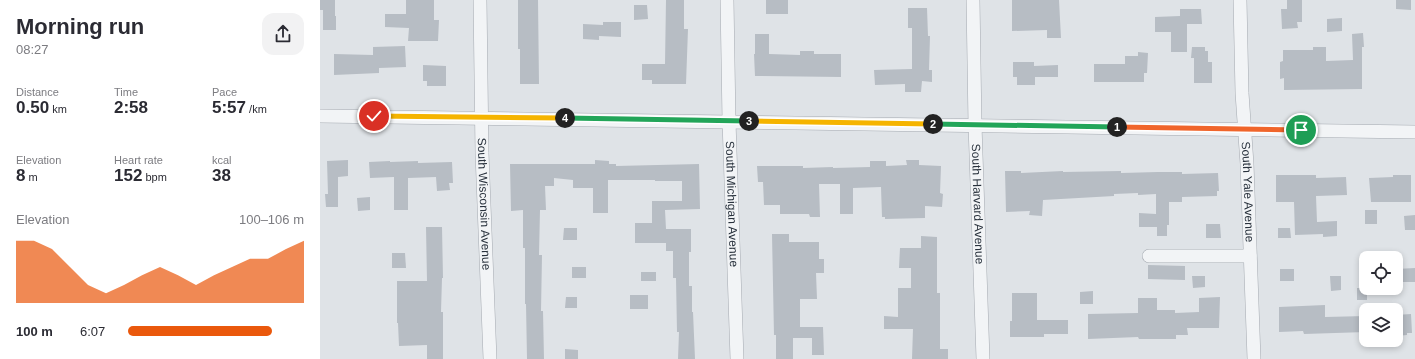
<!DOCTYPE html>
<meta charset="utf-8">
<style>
:root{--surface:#fff;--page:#f2f2f3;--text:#2b2b33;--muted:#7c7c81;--accent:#ea580c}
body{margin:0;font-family:Helvetica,sans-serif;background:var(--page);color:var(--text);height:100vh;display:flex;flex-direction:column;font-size:15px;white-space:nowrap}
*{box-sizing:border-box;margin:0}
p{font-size:13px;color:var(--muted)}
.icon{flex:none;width:22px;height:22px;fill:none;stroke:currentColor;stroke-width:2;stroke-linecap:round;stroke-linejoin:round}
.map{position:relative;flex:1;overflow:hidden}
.details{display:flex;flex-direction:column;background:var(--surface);width:320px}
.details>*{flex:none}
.fabs{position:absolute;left:1039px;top:251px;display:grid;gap:8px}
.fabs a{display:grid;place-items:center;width:44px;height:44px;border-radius:8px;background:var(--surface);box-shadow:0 2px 6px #0003;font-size:20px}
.pin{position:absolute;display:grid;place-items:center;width:34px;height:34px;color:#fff;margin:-17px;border:2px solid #fff;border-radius:50%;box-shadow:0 1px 4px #0007}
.km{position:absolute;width:20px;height:20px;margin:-10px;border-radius:50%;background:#222;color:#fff;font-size:11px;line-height:20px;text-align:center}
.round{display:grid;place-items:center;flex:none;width:42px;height:42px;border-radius:12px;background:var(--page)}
.summary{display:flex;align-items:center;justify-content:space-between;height:68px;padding:0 16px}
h1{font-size:22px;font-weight:600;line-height:30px}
.figures{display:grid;grid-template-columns:repeat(3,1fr);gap:6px;height:68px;padding:4px 16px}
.figures div{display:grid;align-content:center}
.figures b{font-size:17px;font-weight:600}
.figures small{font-size:11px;font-weight:400}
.figures p{font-size:11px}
.chart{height:112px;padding:8px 16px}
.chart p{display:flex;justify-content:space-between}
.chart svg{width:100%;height:72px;margin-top:4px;fill:var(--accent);opacity:.7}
ul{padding:0 16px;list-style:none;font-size:13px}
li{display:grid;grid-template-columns:64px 48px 1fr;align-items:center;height:30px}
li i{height:10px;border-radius:5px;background:var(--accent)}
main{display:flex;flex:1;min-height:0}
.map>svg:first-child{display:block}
.building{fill:#b7bdc4}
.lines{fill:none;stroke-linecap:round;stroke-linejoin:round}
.minor-casing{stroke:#a5aab1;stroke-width:14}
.minor{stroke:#f2f4f6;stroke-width:13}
.split-1-casing{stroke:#fff;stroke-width:8}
.split-2-casing{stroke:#fff;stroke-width:8}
.split-3-casing{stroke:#fff;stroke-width:8}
.split-4-casing{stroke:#fff;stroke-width:8}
.split-5-casing{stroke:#fff;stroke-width:8}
.split-1{stroke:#f0652b;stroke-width:5}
.split-2{stroke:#22a559;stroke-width:5}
.split-3{stroke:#f5b400;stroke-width:5}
.split-4{stroke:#22a559;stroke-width:5}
.split-5{stroke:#f5b400;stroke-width:5}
.labels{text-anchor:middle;stroke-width:3;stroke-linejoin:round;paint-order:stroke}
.street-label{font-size:12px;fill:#29323d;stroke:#eef2f5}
</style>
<main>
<section class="details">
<div class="summary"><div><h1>Morning run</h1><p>08:27</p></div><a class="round"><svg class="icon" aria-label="share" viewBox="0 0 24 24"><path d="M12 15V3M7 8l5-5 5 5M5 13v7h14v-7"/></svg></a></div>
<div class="figures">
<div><p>Distance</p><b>0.50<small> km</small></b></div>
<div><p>Time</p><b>2:58</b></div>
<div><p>Pace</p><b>5:57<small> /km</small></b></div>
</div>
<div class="figures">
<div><p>Elevation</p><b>8<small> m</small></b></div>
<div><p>Heart rate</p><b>152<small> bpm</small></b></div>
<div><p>kcal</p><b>38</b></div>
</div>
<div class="chart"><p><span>Elevation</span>100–106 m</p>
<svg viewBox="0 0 160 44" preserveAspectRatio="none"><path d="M0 44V6L10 6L20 11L30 22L40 33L50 38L60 33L70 27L80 22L90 27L100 33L110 27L120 22L130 17L140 17L150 11L160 6V44z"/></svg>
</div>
<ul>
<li><b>100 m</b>6:07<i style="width:82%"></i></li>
</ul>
</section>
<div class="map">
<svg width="1095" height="359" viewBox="0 0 1095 359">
<rect width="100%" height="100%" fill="#dfe3e7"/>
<g class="building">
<path d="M0,0H15V16H16V30H3V10H0Z"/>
<path d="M86,0H114V20H119L118,41H88L89,28L65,27V14H86Z"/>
<path d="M198,0H218L219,84H200V49H198Z"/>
<path d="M346,0H364V29H368L366,84H332V80H322V64H345Z"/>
<rect x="446" y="0" width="22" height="14"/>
<path d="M692,0H739L741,38H727V30L692,31Z"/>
<path d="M967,0H982V22H977L978,28L962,29L961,9H967Z"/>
<path d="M1076,0H1091V10L1076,9Z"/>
<path d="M314,5H327L328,19L314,20Z"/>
<path d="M588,8H607L608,36H610L609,70H612V82L602,81L601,92H585V84L555,85L554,70L592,69V28H588Z"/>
<path d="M860,9H881L882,24H867V52H851V32H835V17L860,16Z"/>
<path d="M1022,18V31L1007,32V19Z"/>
<path d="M283,22H301V37L279,36V40L263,39V24L283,25Z"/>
<path d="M1043,33L1044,47H1042V89L964,90V78L960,79V62L963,61V50H993V47H1006V61L1033,60L1032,34Z"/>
<path d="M435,34H449V54L480,55V51H494V54H521V77L435,76L434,54H435Z"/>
<path d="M85,46L86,67L59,68V73L14,75V54L53,55V47Z"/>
<path d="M872,47H885V51H888V62H892V83H874V58H871Z"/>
<path d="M818,52L828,53L827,73H824V82H774V64H805V56H818Z"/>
<path d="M693,62H714V66L738,65V77H715V85H697V77H693Z"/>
<path d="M103,65L126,66V86H107V81H103Z"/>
<path d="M28,160V176L18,177V207H6L5,194H8L7,161Z"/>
<path d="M275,160L289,161V164H296V166L379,164L380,209L345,210L346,229H371V252H369V286H372V312H373L375,359H358L359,332H357L356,278H353V251H346V243H315V223H332V201H362V181H335V180H288V213H273V188H253V180L234,178V186H225L226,210H220L219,255H222L221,311H223L224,359H207L206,304H205V248H203V210L191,211L190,164H275Z"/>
<path d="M586,160H599V165L621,166L620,193L623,194L622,207L605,206V218L565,219V217H562L561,187L533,188V214H520V184H499L500,217H490L489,214H460V205H444L443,182H438L437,166H483V168L513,167V168L550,167V161H566V166L587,165Z"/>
<path d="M70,161V162L98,161V163L132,162L133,183H129L130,190L117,191L116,177L88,178V210H74V177L50,178L49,162Z"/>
<path d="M685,171H701V173L743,171V172L801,171V173L838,172H862V174L898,173L899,191H897V196L862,197V202H849V225H847V236H837V227H819V213L836,214V194L818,195V193L794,194V196L723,200L722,216L709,215L710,211L686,212Z"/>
<path d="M956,175H996V178L1026,177L1027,195L996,196L997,222L1017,221V236L1003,237V234L975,235L974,202H956Z"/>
<path d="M1073,175H1091V202H1051L1049,178L1073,177Z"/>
<path d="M50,197V210L38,211L37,198Z"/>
<rect x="1045" y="210" width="12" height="14"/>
<path d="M1095,215V230H1085L1084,216Z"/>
<path d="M886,224H900L901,238H886Z"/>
<path d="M106,227H122L123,278H122L121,312H123V359H107V345L79,346L78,323H77V281H107Z"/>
<path d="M244,228H257V240H243Z"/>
<path d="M958,228H970L971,238H958Z"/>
<path d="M452,234H469V242H499V259H504V273H496L497,299H480V327H503L504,355H492V338H473V359H456V335H454Z"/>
<path d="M601,236L617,237V293H620V349H628V359H592L593,329H564V316L578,317V288H591V268H579L580,248H601Z"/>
<path d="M72,253H85L86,268H72Z"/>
<path d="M828,265L865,266V280L828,279Z"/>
<rect x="252" y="267" width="14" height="11"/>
<path d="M1095,268V282H1076V269Z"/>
<rect x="960" y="269" width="14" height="12"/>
<rect x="321" y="272" width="15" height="9"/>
<path d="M872,276H885V287L873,288Z"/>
<path d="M1010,276H1021V290L1011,291Z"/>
<rect x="1037" y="288" width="10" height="12"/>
<path d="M773,291V304H760V292Z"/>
<path d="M692,293H717V320H748V334H724V337H690V321H692Z"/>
<rect x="310" y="295" width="18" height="14"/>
<path d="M246,297H257V308H245Z"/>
<path d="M900,297L899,328H867L868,335H856V339H819L818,337L768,339V314L818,313V298H837V310H855V313L879,312V298Z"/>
<path d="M1005,305V317L1046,316V332L984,334L983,331L959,332V307Z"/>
<path d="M1091,314L1092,333H1087V335L1076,336V315Z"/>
<path d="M245,349L258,350V359H245Z"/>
</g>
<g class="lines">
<g class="minor-casing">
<g id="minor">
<path id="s1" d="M160,0L162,153L170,359"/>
<path id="s2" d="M407,0L409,121L417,359"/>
<path id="s3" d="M653,0L655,125L663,359"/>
<path id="s4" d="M920,0L922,93L927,164L934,359"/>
<path d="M0,116L1095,132"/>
<path d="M829,256H930"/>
</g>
</g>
<use href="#minor" class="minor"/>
</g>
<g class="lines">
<g class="split-1-casing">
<path id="split-1" d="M797,127L981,130"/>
</g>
<g class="split-2-casing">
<path id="split-2" d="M613,124L797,127"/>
</g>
<g class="split-3-casing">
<path id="split-3" d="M429,121L613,124"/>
</g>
<g class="split-4-casing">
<path id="split-4" d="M245,118L429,121"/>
</g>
<g class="split-5-casing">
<path id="split-5" d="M54,116L245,118"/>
</g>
<use href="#split-1" class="split-1"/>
<use href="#split-2" class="split-2"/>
<use href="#split-3" class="split-3"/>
<use href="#split-4" class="split-4"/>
<use href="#split-5" class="split-5"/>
</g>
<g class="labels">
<g class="street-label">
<text dy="4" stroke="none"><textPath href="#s4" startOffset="192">South Yale Avenue</textPath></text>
<text dy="4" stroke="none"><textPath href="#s1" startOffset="204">South Wisconsin Avenue</textPath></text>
<text dy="4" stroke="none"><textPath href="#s2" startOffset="204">South Michigan Avenue</textPath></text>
<text dy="4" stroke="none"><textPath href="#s3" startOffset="204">South Harvard Avenue</textPath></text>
</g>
</g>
</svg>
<div class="fabs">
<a><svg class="icon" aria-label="locate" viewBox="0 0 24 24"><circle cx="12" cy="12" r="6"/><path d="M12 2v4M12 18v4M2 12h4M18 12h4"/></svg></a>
<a><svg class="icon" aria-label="layers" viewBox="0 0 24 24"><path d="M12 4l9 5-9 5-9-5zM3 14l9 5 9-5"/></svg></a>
</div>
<div class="pin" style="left:981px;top:130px;background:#1e9e55"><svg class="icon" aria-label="arrive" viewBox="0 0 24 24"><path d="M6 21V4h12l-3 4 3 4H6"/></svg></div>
<div class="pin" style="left:54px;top:116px;background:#d93025"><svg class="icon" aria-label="check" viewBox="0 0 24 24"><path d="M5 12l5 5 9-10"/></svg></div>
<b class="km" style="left:797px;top:127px">1</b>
<b class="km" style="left:613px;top:124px">2</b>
<b class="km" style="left:429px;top:121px">3</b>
<b class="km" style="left:245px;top:118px">4</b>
</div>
</main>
